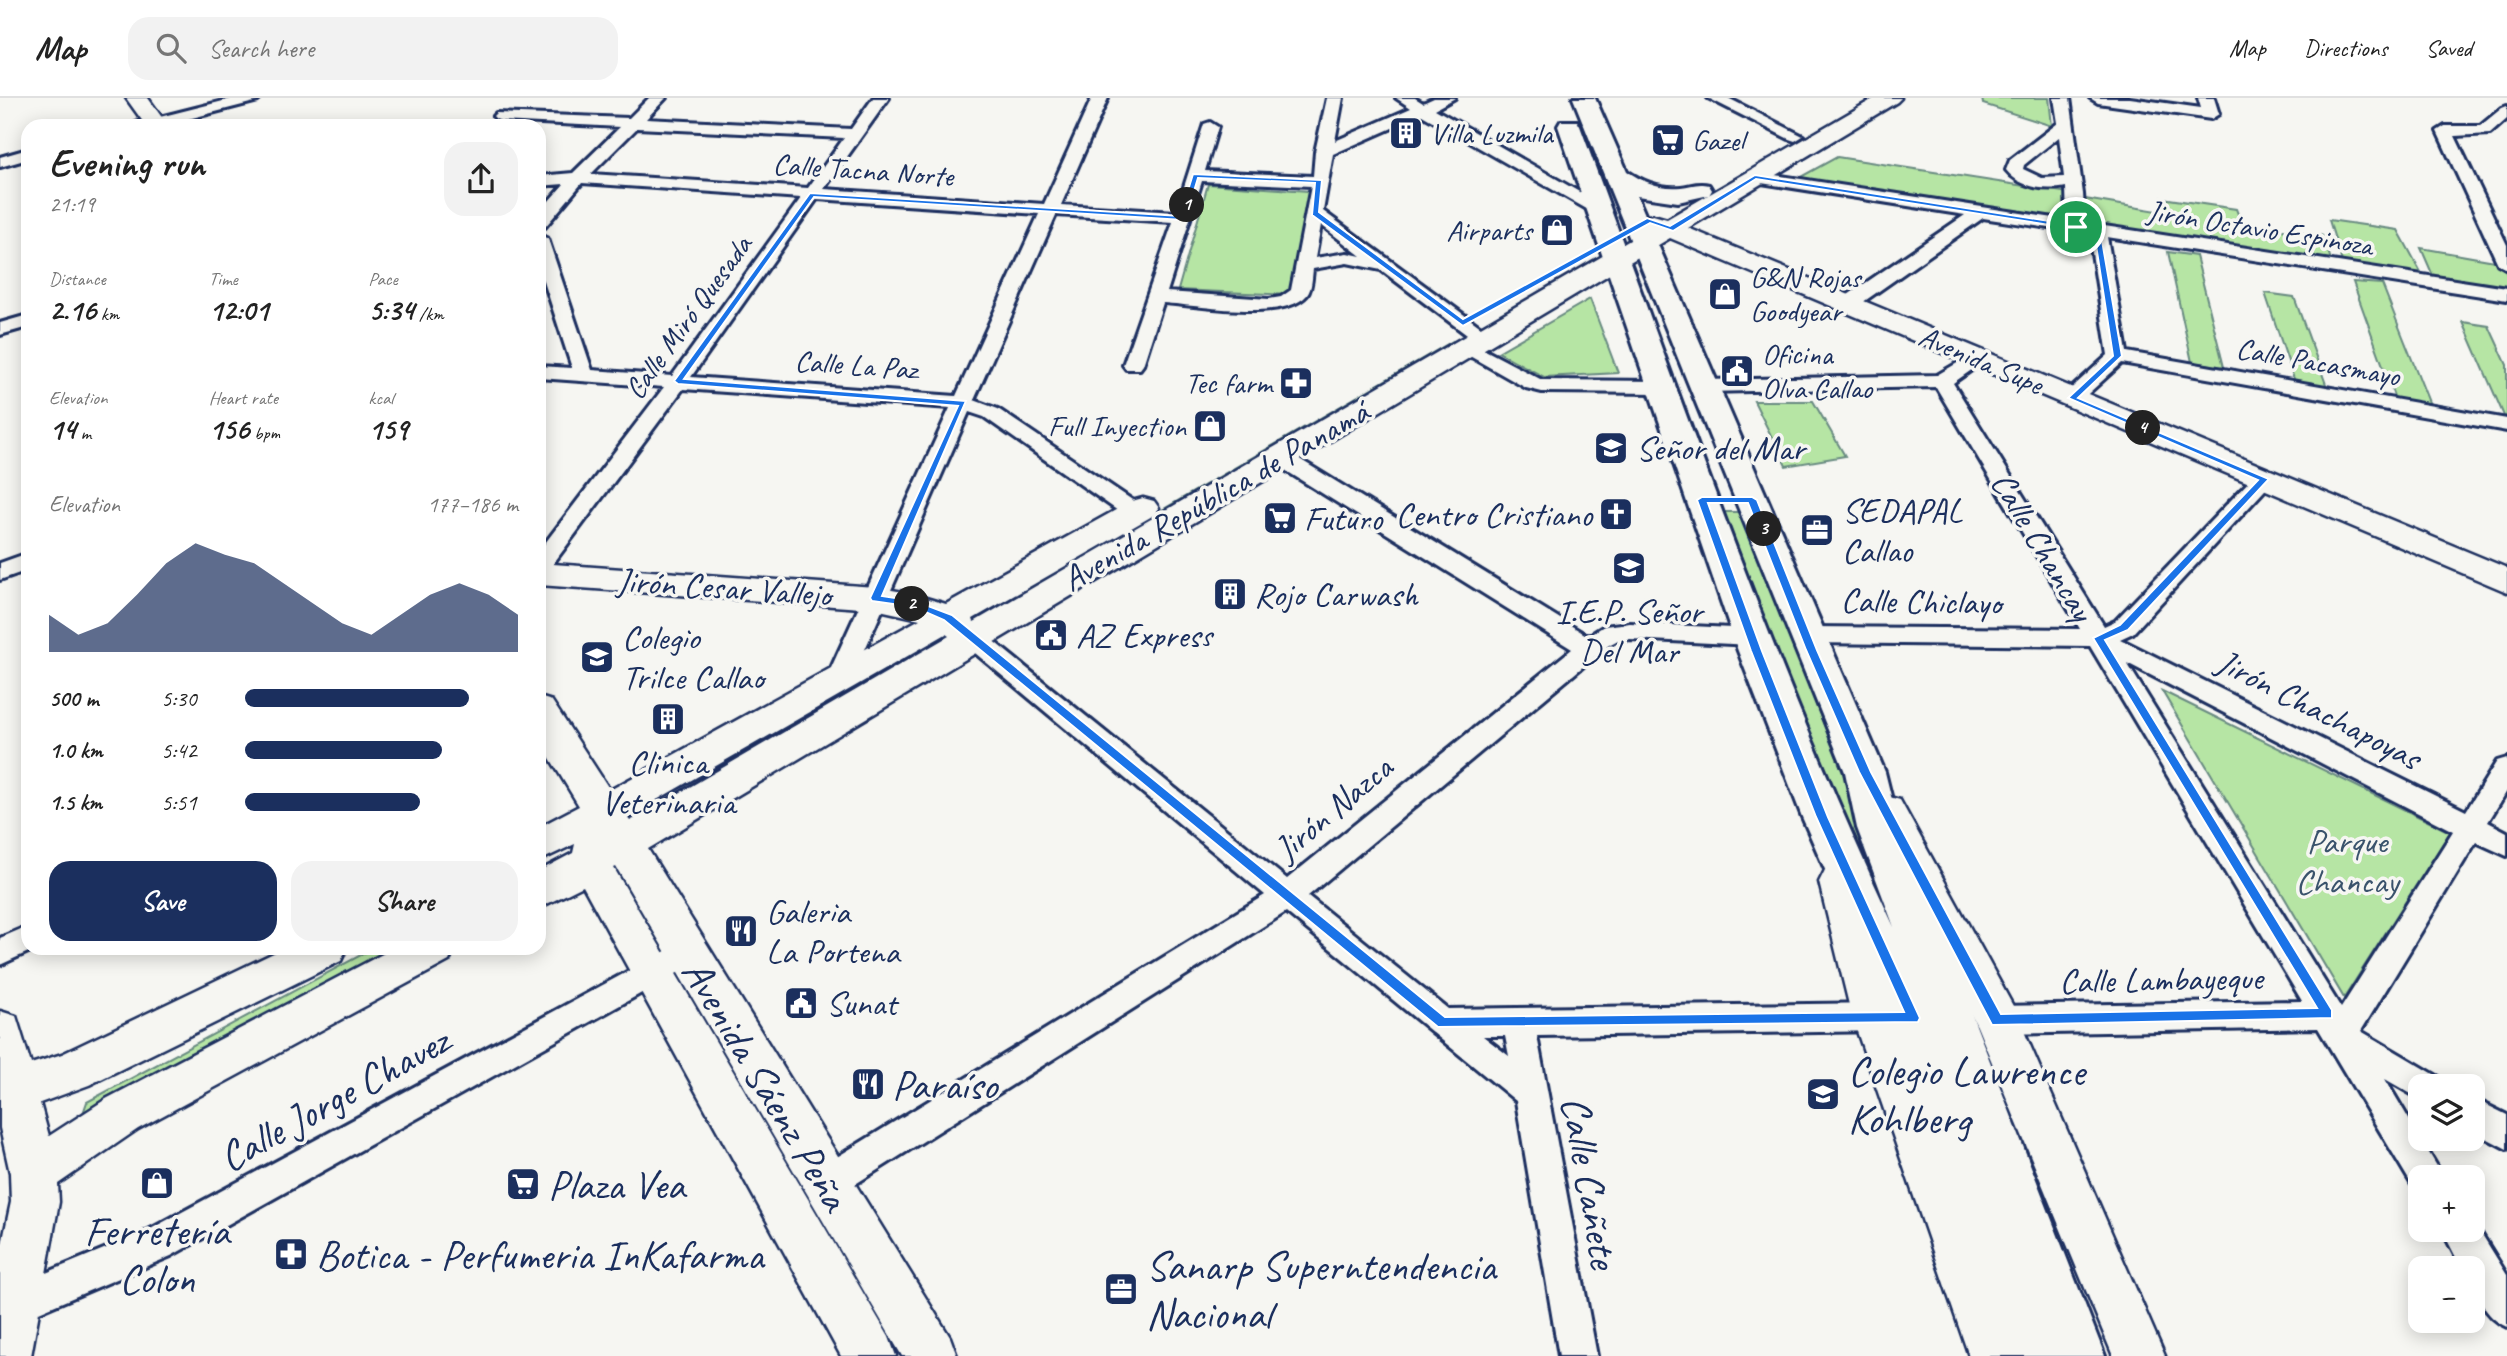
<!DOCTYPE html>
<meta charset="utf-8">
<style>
:root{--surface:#fff;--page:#f2f2f2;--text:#222;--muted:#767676;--line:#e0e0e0;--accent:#1b2f5e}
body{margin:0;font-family:Caveat,sans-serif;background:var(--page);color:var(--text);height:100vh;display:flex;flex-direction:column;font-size:26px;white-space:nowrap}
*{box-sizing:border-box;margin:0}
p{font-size:23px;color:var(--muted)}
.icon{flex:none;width:38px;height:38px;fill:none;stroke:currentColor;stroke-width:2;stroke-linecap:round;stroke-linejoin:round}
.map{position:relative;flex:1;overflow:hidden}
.drawer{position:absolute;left:21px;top:21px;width:525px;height:836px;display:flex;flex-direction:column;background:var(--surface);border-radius:21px;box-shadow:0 4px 18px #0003}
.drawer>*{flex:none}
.buttons{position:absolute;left:2408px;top:976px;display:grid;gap:14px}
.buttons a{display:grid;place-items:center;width:77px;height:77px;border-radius:14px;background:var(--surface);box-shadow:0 4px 18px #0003;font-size:35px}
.pin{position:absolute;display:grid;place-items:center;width:60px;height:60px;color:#fff;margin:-30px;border:4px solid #fff;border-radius:50%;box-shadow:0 2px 7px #0007}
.km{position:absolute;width:35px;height:35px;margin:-18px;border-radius:50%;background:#222;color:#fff;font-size:19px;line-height:35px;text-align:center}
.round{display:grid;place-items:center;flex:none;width:74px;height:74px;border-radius:21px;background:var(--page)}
.overview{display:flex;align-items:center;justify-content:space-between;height:119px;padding:0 28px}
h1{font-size:38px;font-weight:600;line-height:52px}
.stats{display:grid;grid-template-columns:repeat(3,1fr);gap:10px;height:119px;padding:7px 28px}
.stats div{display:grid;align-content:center}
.stats b{font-size:30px;font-weight:600}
.stats small{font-size:19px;font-weight:400}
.stats p{font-size:19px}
.chart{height:196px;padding:14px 28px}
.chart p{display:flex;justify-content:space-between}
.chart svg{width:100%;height:126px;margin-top:7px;fill:var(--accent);opacity:.7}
.cta{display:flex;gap:14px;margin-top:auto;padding:14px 28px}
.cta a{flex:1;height:80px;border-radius:21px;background:var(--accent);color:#fff;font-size:28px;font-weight:600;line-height:80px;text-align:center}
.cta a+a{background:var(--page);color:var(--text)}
ul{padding:0 28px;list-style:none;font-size:23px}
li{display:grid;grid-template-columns:112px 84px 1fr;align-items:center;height:52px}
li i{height:18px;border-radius:9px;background:var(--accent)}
header{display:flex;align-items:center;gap:42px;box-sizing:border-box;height:98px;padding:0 35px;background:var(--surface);border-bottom:2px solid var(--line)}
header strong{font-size:33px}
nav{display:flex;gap:38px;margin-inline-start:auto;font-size:24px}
.search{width:490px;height:63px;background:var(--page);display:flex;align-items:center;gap:18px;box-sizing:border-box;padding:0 24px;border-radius:21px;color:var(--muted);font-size:26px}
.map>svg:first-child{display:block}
.green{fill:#b6e5a4;stroke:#688a81;stroke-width:2}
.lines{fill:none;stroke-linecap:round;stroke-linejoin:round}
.street-casing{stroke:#1b2f5e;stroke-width:6}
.secondary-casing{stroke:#1b2f5e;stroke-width:5}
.primary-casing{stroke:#1b2f5e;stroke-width:6}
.street{fill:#f6f6f2;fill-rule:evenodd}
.secondary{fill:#f6f6f2;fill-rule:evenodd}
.primary{fill:#f6f6f2;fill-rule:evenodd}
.route{fill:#1a73e8;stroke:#fff;stroke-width:2;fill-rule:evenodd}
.labels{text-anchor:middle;stroke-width:7;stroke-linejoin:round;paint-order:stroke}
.far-poi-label{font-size:30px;fill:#1b2f5e;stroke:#f6f6f2;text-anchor:start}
.far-street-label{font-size:30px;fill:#1b2f5e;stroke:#f6f6f2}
.poi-label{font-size:35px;fill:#1b2f5e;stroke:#f6f6f2;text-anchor:start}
.street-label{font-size:35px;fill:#1b2f5e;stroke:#f6f6f2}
.park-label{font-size:35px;fill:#3a536c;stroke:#f6f6f2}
.near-poi-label{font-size:42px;fill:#1b2f5e;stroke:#f6f6f2;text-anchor:start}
.near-street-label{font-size:42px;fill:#1b2f5e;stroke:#f6f6f2}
</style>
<header>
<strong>Map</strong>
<div class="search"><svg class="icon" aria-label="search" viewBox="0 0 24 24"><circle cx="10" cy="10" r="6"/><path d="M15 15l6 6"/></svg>Search here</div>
<nav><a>Map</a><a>Directions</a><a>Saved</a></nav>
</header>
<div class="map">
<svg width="2507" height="1258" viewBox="0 0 2507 1258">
<rect width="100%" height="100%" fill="#f6f6f2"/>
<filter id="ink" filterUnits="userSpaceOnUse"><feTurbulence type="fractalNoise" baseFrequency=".0143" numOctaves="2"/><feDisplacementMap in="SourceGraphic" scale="14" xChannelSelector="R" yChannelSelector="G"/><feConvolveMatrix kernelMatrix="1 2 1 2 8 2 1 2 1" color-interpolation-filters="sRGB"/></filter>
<g filter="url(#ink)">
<g class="green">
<path d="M1982,0H2049L2052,28L1983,6Z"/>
<path d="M1837,59L2069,95L2071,124L1797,81Z"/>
<path d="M1208,86L1309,93L1293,197L1178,192Z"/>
<path d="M2079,100L2163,114L2162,100L2236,111L2242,126L2323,138L2331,162L2082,126Z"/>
<path d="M2329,122L2398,132L2422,176L2342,164Z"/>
<path d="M2421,150L2500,164L2507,176V190L2434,180Z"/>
<path d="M2168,154L2196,158L2224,269L2192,264Z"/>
<path d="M2353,184L2382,186L2430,307L2395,301Z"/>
<path d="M2265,195L2294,199L2327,289L2295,284Z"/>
<path d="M1590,201L1618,275L1544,279L1498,254Z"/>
<path d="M2463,224L2489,228L2507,267V319L2504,318Z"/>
<path d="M1453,243L1462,248L997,518L990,512Z"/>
<path d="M1754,303H1813L1845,358L1786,368Z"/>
<path d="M1724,414H1740L1843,675L1890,804L1884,805L1825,678Z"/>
<path d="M946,536L953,543L723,672L716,664Z"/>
<path d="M2162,593L2450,734L2344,900Z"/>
<path d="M372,851H407L81,1021L87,1004Z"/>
</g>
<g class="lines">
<g class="street-casing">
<g id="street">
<path d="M235,0H261L258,3L161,28H134L136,25Z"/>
<path d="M649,0H666L646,21L851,31L873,0H889L824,91L1044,106L1092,0H1108L1061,107L1176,114L1204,26L1210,24L1218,29L1205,73L1313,78L1315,54L1327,0H1343L1335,43L1411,10L1396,0H1415L1423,5L1434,0H1455L1435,11L1607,110L1604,114H1592L1422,17L1333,56L1323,113L1489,235L1492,239L1489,243H1475L1381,172L1347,165L1313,171C1312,179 1312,191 1307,197C1284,224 1197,207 1163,205L1143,267L1140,271H1126L1123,267L1173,124L1056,117L974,302L998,311L1144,410L1147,415L1144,420H1128L984,319L969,314L852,581L848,587L839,590L830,587L826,581L950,310L683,291L547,474L539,477V453L664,289L539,280V268L572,270L539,168V136L548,141L592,272L672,278L801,100L582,85L545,129L539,130V114L564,86L539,88V78L573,75L620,29L501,23L496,21L493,18L496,15L629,20ZM637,30L844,40L808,90L591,76ZM1202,83L1311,88L1291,192L1281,199L1269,201L1167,194ZM817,101L1039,116L956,298L691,279ZM1321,127L1361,158L1347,155L1315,160Z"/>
<path d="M1708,0H1728L1803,38L1795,43L1789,41Z"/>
<path d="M2054,0H2070L2083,96L2085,125L2507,190V202L2107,139L2127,254L2507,321V333L2122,265L2079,304H2065L2062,300L2065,296L2108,257L2089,136L1983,120L1856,209L1849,211L1840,205L1842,201L1965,117L1755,84L1747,79L1755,74L2067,122L2066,89C2045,93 2020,90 2006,72L2010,62L2058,25ZM2059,39L2064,79L2042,80L2023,71L2024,67Z"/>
<path d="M2090,0H2130L2201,10L2198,0H2214L2219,16L2211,21L2098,5Z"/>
<path d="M2507,8V21L2490,36L2455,38L2507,147V171L2498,166L2437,33L2445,28H2480L2502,10Z"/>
<path d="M28,51V61L0,69V59Z"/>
<path d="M28,217V229L0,237V225Z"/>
<path d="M1466,242L1542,282L1661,283L1668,285L1671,289L1668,293L1661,295L1542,294L1526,290L1459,252L1456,248Z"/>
<path d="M1976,254L1983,256L1986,260L1983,264L1953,285L2104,528L2115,523L2256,376H2272L2275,381L2133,535L2120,541L2466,713L2497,663L2507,660V693L2488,724L2507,734V758L2476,744L2361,933L2439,979L2443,989H2420V1001L2385,981L2444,1080H2420V1094L2415,1092L2318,930L1997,936L1986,932L1981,922L1986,912L1997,908L2302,903L2090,548L1806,545L1797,543L1794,537L1797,531L1806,529L2080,531L1936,289L1705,294L1698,292L1695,288L1698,284L1705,282L1937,277ZM2127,565L2453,733L2341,910Z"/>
<path d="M1280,353L1288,354L1588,538L1604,528L1630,525L1752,531L1761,533L1764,539L1761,545L1752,547L1630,541L1618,542L1609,547L1308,798L1448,911L1885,905L1896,909L1901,919L1896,929L1885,933L1537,938L1597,1258H1559L1516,1003L1286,814L838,1097L826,1101L814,1097L809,1085L814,1073L1265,797L963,545L960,539L963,533L972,531L981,533L1287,781L1572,551L1272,364L1269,359L1272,354ZM1483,938H1505L1509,958Z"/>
<path d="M28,455V472L0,482V465Z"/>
<path d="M28,828V850H37L0,867V840Z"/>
<path d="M688,841L699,845L703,854L699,863L171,1158L13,1225L0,1220V1194L145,1134Z"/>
<path d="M2473,1000L2507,1017V1051L2473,1033Z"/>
<path d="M2473,1122L2507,1177V1229C2485,1220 2473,1194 2473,1171H2462L2442,1132H2473Z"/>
</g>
</g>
<g class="secondary-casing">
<g id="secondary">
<path d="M126,0H148L168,28H146Z"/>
<path d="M1875,0H1901L1897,4L1688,130L2507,470V494L1670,140L648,751L950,1239L957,1258H902L616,769L614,770L889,1239L896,1258H841L583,788L539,810V773L573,755L575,746L539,763V729L579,708L539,642V599L552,603L610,692L920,521L875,511L539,487V465L875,489L909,495L946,506L1132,403L1143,400L1154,403L1159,410L1154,417L973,521L974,524L1649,131L1641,124L1644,119L1653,117L1667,121ZM946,536L949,538L645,715L630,723L627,719Z"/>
<path d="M1886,698L1900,702L2013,908L2165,1258H2113L1977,928L1867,713L1872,702Z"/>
<path d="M1839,768L1853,772L1859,784L1896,919L2021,1258H1969L1852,919L1819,784L1825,772Z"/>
<path d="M284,850H347L341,863L89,987L40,1005L49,1038L106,1001L394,850H455L449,863L138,1031L58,1086L59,1104L31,1258H0V1156L11,1104L10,1075L0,1030V913L16,918L31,966L62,956Z"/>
</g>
</g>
<g class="primary-casing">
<path id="primary" d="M1573,0H1595L1627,73C1643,84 1660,91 1681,89C1691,88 1698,84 1709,87L1712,92L1709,97L1678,104L1637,98L1885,674L1899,730L2105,1258H2012L1890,920L1802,719L1738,553L1558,28L1561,23H1577L1580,28C1680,297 1773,569 1894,829L1857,730L1845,674Z"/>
</g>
<use href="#street" class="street"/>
<use href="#secondary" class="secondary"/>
<use href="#primary" class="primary"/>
</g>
</g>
<path class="route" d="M1193,76L1322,82L1319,114L1463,221L1647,120L1670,128L1755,77L2100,131L2122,258L2078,300L2269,381L2128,532L2105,542L2332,912V920L1992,927L1859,674L1806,552L1748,405H1708L1762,553L1828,719L1920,920L1918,924L1438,929L944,522L914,509L872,503L870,500L958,308L678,286L674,283L810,95L1180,118ZM1198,80L1315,85L1312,117L1463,228L1650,125L1673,133L1756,81L2094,134L2113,258L2068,300L2258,382L2120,527L2093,540L2317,910L2001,916L1871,674L1817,552L1757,402L1752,399H1702L1697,402L1751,553L1816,719L1904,914L1445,919L952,517L915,503L882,498L966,303L684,281L814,99L1183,122L1186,120Z"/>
<defs>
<g id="building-square" transform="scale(1.75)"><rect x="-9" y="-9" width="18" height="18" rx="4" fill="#1b2f5e" stroke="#f6f6f2"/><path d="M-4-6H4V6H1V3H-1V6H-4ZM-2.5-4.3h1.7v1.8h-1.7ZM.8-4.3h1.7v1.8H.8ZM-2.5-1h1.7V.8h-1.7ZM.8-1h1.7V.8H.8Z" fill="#fff"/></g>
<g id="supermarket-square" transform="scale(1.75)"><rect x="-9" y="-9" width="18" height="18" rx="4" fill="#1b2f5e" stroke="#f6f6f2"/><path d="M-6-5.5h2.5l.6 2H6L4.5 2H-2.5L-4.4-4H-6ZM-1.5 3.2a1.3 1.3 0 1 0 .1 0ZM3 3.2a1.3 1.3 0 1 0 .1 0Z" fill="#fff"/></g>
<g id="shop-square" transform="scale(1.75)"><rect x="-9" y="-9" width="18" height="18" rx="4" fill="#1b2f5e" stroke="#f6f6f2"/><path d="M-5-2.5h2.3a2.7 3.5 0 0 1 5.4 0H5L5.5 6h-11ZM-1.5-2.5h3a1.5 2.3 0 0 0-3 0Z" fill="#fff"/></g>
<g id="civic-square" transform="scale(1.75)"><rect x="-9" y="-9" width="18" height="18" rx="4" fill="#1b2f5e" stroke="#f6f6f2"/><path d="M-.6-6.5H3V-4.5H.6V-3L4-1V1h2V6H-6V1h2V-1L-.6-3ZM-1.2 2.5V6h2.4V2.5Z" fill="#fff"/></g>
<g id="pharmacy-square" transform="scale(1.75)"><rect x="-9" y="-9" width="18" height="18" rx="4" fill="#1b2f5e" stroke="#f6f6f2"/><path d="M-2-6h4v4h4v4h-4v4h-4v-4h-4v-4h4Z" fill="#fff"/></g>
<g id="school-square" transform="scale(1.75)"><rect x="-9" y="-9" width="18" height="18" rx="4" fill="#1b2f5e" stroke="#f6f6f2"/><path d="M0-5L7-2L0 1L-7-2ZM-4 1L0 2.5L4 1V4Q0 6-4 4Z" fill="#fff"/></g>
<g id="church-square" transform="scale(1.75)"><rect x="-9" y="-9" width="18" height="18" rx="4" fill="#1b2f5e" stroke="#f6f6f2"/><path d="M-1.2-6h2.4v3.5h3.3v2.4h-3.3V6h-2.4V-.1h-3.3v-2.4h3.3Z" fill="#fff"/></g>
<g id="office-square" transform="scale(1.75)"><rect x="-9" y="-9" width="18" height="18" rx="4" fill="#1b2f5e" stroke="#f6f6f2"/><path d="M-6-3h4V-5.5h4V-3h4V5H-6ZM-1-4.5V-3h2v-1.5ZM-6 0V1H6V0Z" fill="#fff"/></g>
<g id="restaurant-square" transform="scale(1.75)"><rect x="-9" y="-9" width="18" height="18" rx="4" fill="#1b2f5e" stroke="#f6f6f2"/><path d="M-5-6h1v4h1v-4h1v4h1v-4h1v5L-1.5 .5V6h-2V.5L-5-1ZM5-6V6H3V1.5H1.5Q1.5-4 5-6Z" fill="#fff"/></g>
</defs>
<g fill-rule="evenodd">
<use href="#building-square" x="1406" y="35"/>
<use href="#supermarket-square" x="1668" y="42"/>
<use href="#shop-square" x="1557" y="132"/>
<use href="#shop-square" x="1725" y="196"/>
<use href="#civic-square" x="1737" y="273"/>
<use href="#pharmacy-square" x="1296" y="285"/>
<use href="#shop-square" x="1210" y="328"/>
<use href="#school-square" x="1611" y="350"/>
<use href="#church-square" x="1616" y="416"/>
<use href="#supermarket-square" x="1280" y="420"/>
<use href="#office-square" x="1817" y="432"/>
<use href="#school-square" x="1629" y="470"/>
<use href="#building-square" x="1230" y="496"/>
<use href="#civic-square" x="1051" y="537"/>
<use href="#school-square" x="597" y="559"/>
<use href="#building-square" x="668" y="621"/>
<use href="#restaurant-square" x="741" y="833"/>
<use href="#civic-square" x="801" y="905"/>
<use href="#restaurant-square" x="868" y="986"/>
<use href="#school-square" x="1823" y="996"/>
<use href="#shop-square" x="157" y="1085"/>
<use href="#supermarket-square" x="523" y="1086"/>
<use href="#pharmacy-square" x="291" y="1156"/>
<use href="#office-square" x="1121" y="1191"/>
</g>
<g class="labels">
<g class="far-poi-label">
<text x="1430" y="45">Villa Luzmila</text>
<text x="1692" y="52">Gazel</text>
<text x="1532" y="142" text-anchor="end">Airparts</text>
<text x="1750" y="189">G&amp;N Rojas<tspan x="1750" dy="34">Goodyear</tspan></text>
<text x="1762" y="266">Oficina<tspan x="1762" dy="34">Olva Callao</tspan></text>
<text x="1272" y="295" text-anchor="end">Tec farm</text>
<text x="1186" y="338" text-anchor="end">Full Inyection</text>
</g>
<g class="far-street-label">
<text transform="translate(863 72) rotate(4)" y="10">Calle Tacna Norte</text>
<text transform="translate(2260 130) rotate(9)" y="10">Jirón Octavio Espinoza</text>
<text transform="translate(688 219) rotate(-54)" y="10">Calle Miró Quesada</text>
<text transform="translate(1981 262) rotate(23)" y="10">Avenida Supe</text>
<text transform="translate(2318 264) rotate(10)" y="10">Calle Pacasmayo</text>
<text transform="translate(856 267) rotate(4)" y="10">Calle La Paz</text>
</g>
<g class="poi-label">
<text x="1636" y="362">Señor del Mar</text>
<text x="1842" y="424">SEDAPAL<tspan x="1842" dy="40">Callao</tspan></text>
<text x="1592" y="428" text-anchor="end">Centro Cristiano</text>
<text x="1304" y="432">Futuro</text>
<text x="1254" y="508">Rojo Carwash</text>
<text x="1629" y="525" text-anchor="middle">I.E.P. Señor<tspan x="1629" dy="40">Del Mar</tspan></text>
<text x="1076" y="549">AZ Express</text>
<text x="622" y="551">Colegio<tspan x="622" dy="40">Trilce Callao</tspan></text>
<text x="668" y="676" text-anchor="middle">Clinica<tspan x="668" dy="40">Veterinaria</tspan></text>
<text x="766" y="825">Galeria<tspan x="766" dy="40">La Portena</tspan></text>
<text x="826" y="917">Sunat</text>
</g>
<g class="street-label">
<text transform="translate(1215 397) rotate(-30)" y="12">Avenida República de Panamá</text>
<text transform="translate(2043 448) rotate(59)" y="12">Calle Chancay</text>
<text transform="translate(724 489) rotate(4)" y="12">Jirón Cesar Vallejo</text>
<text transform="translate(1921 503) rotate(1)" y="12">Calle Chiclayo</text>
<text transform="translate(2319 611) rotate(27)" y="12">Jirón Chachapoyas</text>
<text transform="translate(1333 710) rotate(-40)" y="12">Jirón Nazca</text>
<text transform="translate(2161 881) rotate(-1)" y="12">Calle Lambayeque</text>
</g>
<g class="park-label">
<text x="2347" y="755">Parque<tspan x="2347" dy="40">Chancay</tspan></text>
</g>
<g class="near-poi-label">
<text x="1848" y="987">Colegio Lawrence<tspan x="1848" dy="48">Kohlberg</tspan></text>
<text x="892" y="1001">Paraíso</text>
<text x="548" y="1101">Plaza Vea</text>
<text x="157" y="1147" text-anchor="middle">Ferretería<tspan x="157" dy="48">Colon</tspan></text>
<text x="316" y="1171">Botica - Perfumeria InKafarma</text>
<text x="1146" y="1182">Sanarp Superntendencia<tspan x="1146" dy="48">Nacional</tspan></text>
</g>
<g class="near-street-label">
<text transform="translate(767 986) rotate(59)" y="15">Avenida Sáenz Peña</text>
<text transform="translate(333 1000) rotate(-29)" y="15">Calle Jorge Chavez</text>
<text transform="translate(1591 1084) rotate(80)" y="15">Calle Cañete</text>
</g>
</g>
</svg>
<div class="buttons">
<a><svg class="icon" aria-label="layers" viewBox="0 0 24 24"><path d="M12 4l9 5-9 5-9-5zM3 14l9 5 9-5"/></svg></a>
<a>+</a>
<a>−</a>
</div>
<div class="pin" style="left:2076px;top:129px;background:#1e9e55"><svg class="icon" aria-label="arrive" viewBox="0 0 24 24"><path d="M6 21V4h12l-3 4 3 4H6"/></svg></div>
<b class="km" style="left:1187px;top:107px">1</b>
<b class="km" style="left:912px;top:506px">2</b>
<b class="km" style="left:1764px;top:431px">3</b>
<b class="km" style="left:2143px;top:330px">4</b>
<section class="drawer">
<div class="overview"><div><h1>Evening run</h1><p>21:19</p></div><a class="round"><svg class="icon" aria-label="share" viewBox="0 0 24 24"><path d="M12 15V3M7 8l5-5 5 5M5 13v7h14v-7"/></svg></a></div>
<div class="stats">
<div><p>Distance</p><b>2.16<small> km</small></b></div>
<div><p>Time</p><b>12:01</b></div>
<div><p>Pace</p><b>5:34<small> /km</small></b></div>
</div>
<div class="stats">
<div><p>Elevation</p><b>14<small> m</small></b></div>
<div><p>Heart rate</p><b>156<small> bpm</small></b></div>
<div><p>kcal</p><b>159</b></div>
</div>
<div class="chart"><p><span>Elevation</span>177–186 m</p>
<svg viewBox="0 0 160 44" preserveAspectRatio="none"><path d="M0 44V31L10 38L20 34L30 24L40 13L50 6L60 10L70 13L80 20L90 27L100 34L110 38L120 31L130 24L140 20L150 24L160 31V44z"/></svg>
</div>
<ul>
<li><b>500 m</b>5:30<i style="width:82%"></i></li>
<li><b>1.0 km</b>5:42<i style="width:72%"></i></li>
<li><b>1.5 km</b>5:51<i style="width:64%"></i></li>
</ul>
<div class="cta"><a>Save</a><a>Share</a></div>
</section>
</div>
